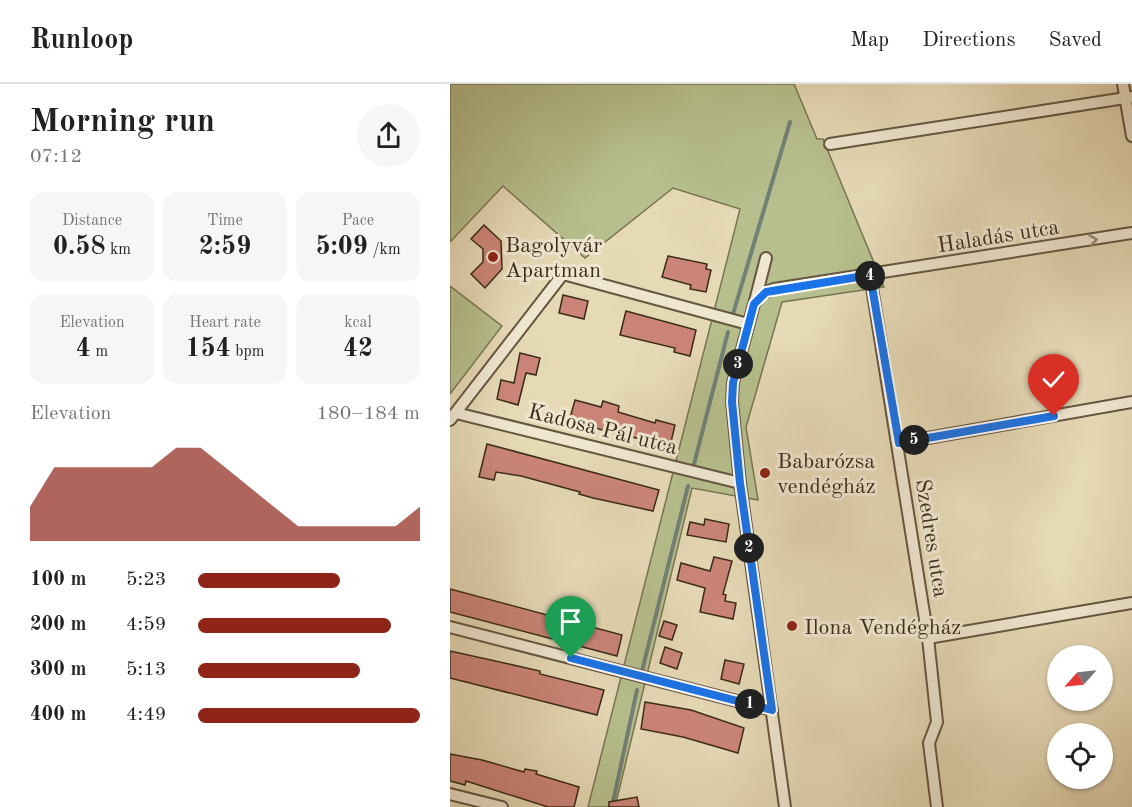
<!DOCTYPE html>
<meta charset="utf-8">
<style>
:root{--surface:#fff;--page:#f6f6f6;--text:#202124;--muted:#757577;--line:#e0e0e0;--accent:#8f2418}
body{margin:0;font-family:"Old Standard TT",serif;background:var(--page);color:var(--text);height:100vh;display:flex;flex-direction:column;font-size:22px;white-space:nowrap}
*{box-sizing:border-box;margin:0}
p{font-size:20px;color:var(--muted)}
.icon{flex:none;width:33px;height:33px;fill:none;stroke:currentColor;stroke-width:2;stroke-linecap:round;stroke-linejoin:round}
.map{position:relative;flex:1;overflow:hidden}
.side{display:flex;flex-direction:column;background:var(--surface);width:450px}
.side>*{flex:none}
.needle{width:39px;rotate:243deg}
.tools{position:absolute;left:597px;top:561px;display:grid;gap:12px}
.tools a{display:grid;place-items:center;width:66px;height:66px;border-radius:50%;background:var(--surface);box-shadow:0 2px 4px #0004;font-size:30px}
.pin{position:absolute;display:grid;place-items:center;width:51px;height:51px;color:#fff;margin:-62px -26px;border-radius:50% 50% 50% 0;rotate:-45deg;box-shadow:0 0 6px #0007}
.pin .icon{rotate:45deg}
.km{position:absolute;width:30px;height:30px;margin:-15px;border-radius:50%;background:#222;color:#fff;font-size:16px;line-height:30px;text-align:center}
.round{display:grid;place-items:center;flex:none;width:63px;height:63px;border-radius:32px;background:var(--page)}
.headline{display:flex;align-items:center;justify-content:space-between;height:102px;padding:0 30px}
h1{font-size:33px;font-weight:700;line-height:45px}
.metrics{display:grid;grid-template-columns:repeat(3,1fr);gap:9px;height:102px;padding:6px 30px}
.metrics div{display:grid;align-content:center;border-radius:15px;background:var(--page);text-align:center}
.metrics b{font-size:26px;font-weight:700}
.metrics small{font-size:16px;font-weight:400}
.metrics p{font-size:16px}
.chart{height:168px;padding:12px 30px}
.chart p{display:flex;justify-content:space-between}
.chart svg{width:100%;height:108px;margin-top:6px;fill:var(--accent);opacity:.7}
ul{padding:0 30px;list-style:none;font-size:20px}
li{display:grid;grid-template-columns:96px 72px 1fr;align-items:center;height:45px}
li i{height:15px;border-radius:8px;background:var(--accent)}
header{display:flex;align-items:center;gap:36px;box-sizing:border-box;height:84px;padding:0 30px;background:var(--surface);border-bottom:2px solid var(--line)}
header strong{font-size:28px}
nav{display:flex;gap:33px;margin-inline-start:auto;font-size:21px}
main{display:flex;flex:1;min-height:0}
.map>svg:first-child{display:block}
.green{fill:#b6bf8d;stroke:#787552;stroke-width:1.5}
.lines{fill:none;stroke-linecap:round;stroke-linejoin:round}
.stream{stroke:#728076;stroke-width:4}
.building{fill:#cb8578;stroke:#3a2b18;stroke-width:1.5}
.minor-casing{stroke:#655640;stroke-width:14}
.minor{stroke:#efe6d0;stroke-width:10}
.oneway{stroke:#948874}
.route-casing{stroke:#fff;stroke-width:12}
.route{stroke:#1a73e8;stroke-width:8}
.poi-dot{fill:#8f2418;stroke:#efe6d0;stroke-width:2}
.labels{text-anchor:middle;stroke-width:6;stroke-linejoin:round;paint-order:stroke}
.street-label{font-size:22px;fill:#3a2b18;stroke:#efe6d0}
.poi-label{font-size:22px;fill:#3a2b18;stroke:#efe6d0;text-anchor:start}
</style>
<header>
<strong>Runloop</strong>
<nav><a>Map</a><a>Directions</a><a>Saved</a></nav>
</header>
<main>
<section class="side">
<div class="headline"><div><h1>Morning run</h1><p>07:12</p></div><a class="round"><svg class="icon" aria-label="share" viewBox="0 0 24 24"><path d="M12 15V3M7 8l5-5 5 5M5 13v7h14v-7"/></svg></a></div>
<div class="metrics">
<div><p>Distance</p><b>0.58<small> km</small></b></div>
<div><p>Time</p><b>2:59</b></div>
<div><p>Pace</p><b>5:09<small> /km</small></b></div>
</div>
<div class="metrics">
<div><p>Elevation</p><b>4<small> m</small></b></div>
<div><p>Heart rate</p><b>154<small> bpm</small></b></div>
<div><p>kcal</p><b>42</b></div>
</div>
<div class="chart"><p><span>Elevation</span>180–184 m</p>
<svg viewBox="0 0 160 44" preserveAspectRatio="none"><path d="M0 44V30L10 14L20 14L30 14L40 14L50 14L60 6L70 6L80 14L90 22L100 30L110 38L120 38L130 38L140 38L150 38L160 30V44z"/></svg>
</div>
<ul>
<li><b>100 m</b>5:23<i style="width:64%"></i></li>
<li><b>200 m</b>4:59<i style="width:87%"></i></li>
<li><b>300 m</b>5:13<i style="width:73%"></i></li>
<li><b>400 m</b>4:49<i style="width:100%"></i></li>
</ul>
</section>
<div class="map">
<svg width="682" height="723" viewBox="0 0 682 723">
<rect width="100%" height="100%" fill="#e6d9b6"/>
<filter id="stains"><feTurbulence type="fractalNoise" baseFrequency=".00333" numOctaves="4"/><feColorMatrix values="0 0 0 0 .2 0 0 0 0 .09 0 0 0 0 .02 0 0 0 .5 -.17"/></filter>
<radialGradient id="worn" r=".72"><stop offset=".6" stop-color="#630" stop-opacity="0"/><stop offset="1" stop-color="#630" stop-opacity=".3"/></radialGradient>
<g class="green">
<path d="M0,0H344L367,55H373L434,203L332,218L296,343L308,416L242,404L165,723H138L290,125L223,104L135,174L53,102L0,158Z"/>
<path d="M0,202L52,242L0,310Z"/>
</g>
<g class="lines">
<g class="stream">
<path d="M283,230L340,38"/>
<path d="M243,384L278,248"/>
<path d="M192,587L238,402"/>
<path d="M162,723L187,606"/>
</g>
</g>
<g class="building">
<path d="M34,141L51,157L52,185L35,204L21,190L33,178V165L21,155Z"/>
<path d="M218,172L257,180L256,185L261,186L256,208L240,205L241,201L212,193Z"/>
<path d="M113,211L138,217L134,235L109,229Z"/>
<path d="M176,227L246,246L240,272L224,268L225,264L170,251Z"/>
<path d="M70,269L90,274L86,291L76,289L68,321L47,315L51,296L64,299Z"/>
<path d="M125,316L151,323L153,317L169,322L168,328L205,339L206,336L225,341L220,362L119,338Z"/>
<path d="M37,360L209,406L203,427L143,414L129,410L130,408L71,392L46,388L44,396L29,393Z"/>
<path d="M255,435L279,440L276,458L237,451L240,438L254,441Z"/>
<path d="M264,473L282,477L273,510L276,511L275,517L286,519L283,535L250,528L255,504L227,496L231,479L260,487Z"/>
<path d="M0,505L172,551L167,572L0,528Z"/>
<path d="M214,537L227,541L222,556L209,552Z"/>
<path d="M215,563L232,569L227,585L210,579Z"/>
<path d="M0,567L90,587V590L154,606L147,631L0,594Z"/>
<path d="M275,576L294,580L289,600L271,595Z"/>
<path d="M195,618L241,626L294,644L288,669L233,653L191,645Z"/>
<path d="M0,670L32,676L74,688L75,685L87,687L86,690L129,703L124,723H98L16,697L15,701L0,697Z"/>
<path d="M187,713L189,723H159V718Z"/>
</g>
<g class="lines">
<g class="minor-casing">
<g id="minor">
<path d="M673,0L682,52"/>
<path d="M380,60L682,13"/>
<path d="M420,191L478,554L487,638L479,659L487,723"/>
<path d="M305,217L316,174"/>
<path d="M6,329L290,399"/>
<path d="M0,336L113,190L298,240"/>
<path d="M449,359L682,318"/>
<path d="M0,543L322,626"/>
<path d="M478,554L682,519"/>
<path d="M0,710L52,723"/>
<path d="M335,723L290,399L282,318L283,299L304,220L311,210L324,205L682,149"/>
</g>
</g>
<use href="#minor" class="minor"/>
</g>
<defs><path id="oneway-chevron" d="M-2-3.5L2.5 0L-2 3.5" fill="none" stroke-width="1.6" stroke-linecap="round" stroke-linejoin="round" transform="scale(1.5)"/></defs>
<use class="oneway" href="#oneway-chevron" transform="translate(643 156) rotate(-9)"/>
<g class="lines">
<g class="route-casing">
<path id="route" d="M121,574L322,626L290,399L282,318L283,299L304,220L316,208L420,191L449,359L604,332"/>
</g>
<use href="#route" class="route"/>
</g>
<g class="poi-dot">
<circle cx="43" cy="173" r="6"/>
<circle cx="315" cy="389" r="6"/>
<circle cx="342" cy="542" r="6"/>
</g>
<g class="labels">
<g class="street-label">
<text transform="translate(548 151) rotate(-9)" y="8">Haladás utca</text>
<text transform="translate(153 344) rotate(14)" y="8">Kadosa Pál utca</text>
<text transform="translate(483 454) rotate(81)" y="8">Szedres utca</text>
</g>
<g class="poi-label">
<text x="55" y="168">Bagolyvár<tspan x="55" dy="25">Apartman</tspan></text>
<text x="327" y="384">Babarózsa<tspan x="327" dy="25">vendégház</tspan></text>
<text x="354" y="550">Ilona Vendégház</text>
</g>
</g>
<rect width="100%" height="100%" filter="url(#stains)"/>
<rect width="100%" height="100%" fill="url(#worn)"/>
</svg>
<div class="tools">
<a><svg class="needle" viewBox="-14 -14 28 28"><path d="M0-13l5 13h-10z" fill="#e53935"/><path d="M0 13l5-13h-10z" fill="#757577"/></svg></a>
<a><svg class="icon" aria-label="locate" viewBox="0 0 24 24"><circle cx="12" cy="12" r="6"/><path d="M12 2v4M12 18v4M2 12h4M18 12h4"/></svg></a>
</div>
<div class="pin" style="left:121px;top:574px;background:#1e9e55"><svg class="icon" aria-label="arrive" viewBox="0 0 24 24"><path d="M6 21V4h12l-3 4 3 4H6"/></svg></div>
<div class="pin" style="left:604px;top:332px;background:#d93025"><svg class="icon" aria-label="check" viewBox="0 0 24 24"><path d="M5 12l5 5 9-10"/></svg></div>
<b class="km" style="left:300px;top:620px">1</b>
<b class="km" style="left:299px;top:464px">2</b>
<b class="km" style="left:288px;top:280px">3</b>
<b class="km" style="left:420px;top:192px">4</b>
<b class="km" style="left:464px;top:356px">5</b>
</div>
</main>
